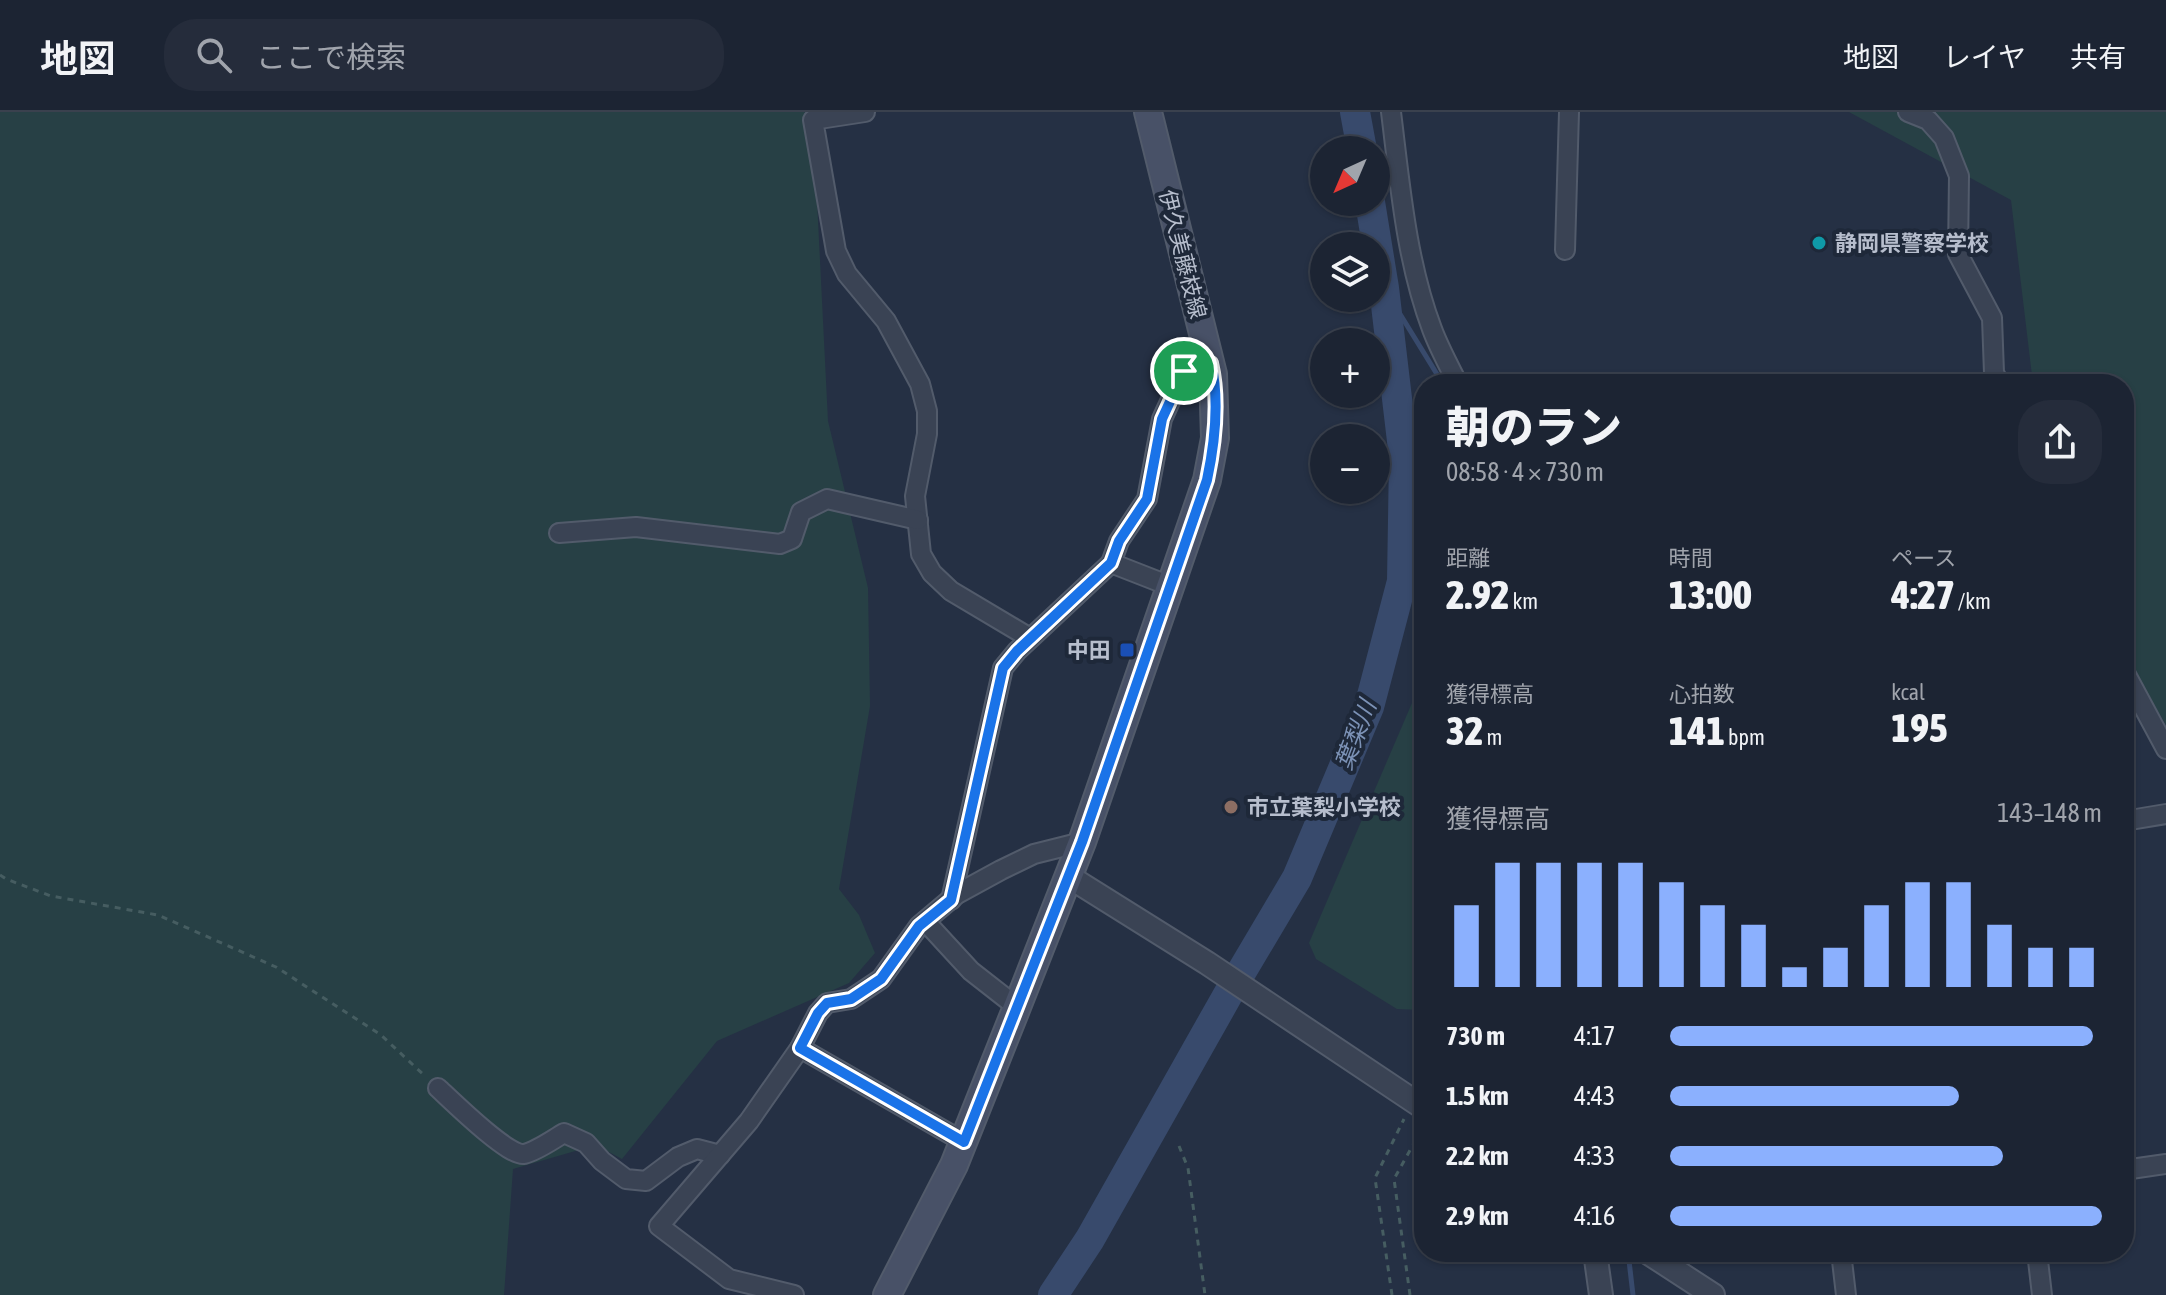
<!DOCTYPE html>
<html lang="ja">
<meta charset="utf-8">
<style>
:root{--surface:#1c2433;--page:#252c3b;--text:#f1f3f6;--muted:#a0a4ac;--line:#3a414e;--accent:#8bb0fe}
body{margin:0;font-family:"Asap Condensed","Noto Sans JP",sans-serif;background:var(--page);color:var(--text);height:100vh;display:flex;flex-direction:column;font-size:30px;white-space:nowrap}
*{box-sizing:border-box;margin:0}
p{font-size:26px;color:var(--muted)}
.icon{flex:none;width:44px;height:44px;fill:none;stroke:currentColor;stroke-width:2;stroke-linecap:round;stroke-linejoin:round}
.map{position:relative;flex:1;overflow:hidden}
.drawer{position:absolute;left:1414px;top:262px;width:720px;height:888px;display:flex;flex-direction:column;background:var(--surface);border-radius:32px;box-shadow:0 2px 6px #0004,0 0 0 2px var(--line)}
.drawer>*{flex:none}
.needle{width:52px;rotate:224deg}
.tools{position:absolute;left:1310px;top:24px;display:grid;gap:16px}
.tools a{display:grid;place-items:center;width:80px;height:80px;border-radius:50%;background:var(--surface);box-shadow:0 2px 6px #0004,0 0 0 2px var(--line);font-size:40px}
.pin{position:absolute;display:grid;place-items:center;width:68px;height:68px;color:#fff;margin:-34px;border:4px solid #fff;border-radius:50%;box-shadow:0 2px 8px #0007}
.round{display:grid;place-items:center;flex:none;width:84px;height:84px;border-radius:32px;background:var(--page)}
.summary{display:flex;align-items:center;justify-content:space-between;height:136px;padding:0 32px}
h1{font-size:44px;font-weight:800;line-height:60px}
.figures{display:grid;grid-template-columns:repeat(3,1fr);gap:12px;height:136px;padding:8px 32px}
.figures div{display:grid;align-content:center}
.figures b{font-size:40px;font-weight:800}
.figures small{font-size:22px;font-weight:400}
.figures p{font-size:22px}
.chart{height:224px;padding:16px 32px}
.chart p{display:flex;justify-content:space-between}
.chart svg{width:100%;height:144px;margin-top:8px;stroke:var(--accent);stroke-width:6}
ul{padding:0 32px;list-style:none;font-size:26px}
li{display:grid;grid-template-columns:128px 96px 1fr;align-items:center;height:60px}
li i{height:20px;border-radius:10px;background:var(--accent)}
header{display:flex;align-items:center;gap:48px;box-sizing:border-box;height:112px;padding:0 40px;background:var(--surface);border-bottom:2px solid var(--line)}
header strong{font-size:38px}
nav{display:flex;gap:44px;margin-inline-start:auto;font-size:28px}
.search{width:560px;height:72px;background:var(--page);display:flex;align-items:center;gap:20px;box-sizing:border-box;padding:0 28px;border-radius:32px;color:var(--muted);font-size:30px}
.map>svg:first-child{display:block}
.green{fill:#274045}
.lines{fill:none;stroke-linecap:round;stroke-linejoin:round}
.stream{stroke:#384a6c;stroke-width:5}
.river{stroke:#384a6c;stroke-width:30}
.minor-casing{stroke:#525b6b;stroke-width:22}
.tertiary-casing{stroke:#525b6b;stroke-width:26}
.secondary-casing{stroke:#525b6b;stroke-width:30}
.path{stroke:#465d61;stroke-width:3;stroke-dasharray:6 6;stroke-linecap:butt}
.minor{stroke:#3a4354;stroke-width:18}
.tertiary{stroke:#3a4354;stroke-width:22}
.secondary{stroke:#485167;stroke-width:26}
.route-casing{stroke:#fff;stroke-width:16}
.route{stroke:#1a73e8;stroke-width:10}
.culture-dot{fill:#0f9aa8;stroke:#1e2839;stroke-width:3}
.transit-dot{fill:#1a4fb4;stroke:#1e2839;stroke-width:3}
.education-dot{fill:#8d6e63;stroke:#1e2839;stroke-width:3}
.labels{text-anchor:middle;stroke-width:8;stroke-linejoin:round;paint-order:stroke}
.poi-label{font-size:22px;font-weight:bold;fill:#b7becd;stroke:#1e2839;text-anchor:start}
.street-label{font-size:22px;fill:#b7becd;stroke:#1e2839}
.water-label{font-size:24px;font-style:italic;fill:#7c92b6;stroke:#1e2839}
</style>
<header>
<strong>地図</strong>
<div class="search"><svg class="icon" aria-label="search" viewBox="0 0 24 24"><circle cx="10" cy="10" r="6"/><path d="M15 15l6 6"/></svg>ここで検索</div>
<nav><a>地図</a><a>レイヤ</a><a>共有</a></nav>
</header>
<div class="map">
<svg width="2166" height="1183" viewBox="0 0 2166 1183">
<rect width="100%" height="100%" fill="#253044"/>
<g class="green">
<path d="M0,0H804L813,8L828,309L868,476L870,594L839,777L859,803L875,841L849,871L717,929L622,1047L596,1033L513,1057L504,1183H0Z"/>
<path d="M1849,0H2166V613L2124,541V272H2033L2011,88Z"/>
<path d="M1421,570L1424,571V898L1397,897L1316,847L1309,831Z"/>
</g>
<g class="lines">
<g class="stream">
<path d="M1384,176L1443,272"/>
<path d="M1628,1140L1633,1183"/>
</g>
<g class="river">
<path d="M1355,0L1362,38"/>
<path d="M1053,1183L1090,1127L1230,879L1297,766L1369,595L1402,469L1404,346L1384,176L1370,90"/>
</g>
<g class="minor-casing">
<g id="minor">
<path d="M865,0L813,8L836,139L847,162L886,209L920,272L927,299V322L915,384L921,442L932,461L951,479L1030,526"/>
<path d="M1391,0C1400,72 1406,148 1432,217C1439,236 1449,254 1458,272"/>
<path d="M1908,0L1928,8L1944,26L1959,64L1958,142L1992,206L1994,261L2000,272"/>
<path d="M1565,138L1569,0"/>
<path d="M559,421L636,415L780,432L792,427L801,400L827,387L918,408"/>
<path d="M1111,451L1119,429L1147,387L1162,307L1184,259L1211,251"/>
<path d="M2124,559L2166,637"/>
<path d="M2124,709L2166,702"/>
<path d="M951,788L1003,556L1017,539L1111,451L1170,474"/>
<path d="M925,809L971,859L1017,895"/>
<path d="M800,936L964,1030"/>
<path d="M438,976C452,989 509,1045 524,1042C537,1039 552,1028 564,1021L586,1031L602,1049L626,1067L646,1069L678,1045L697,1037L720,1043"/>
<path d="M2124,1058L2166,1052"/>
<path d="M1841,1140L1846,1183"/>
<path d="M2037,1140L2042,1183"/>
<path d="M794,1183L729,1167L659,1114L749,1009L800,936L818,901L827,891L851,887L881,867L919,814L957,782L1001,758L1034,742L1082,730"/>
</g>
</g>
<g class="tertiary-casing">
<g id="tertiary">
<path d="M1068,764L1207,851L1424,996"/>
<path d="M1595,1140L1601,1183"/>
<path d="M1647,1140L1713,1183"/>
</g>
</g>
<g class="secondary-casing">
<path id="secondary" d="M887,1183L954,1053L1017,895L1082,730L1207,368L1215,326L1213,262L1148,0"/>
</g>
<g class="path">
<path d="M0,763L6,767L51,784L158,803L276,855L381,923L426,965"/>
<path d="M1179,1034L1188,1056L1205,1183"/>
<path d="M1392,1183L1375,1066L1404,1007"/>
<path d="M1410,1183L1394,1067L1423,1015"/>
</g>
<use href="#minor" class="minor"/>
<use href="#tertiary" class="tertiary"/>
<use href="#secondary" class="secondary"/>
</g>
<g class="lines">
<g class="route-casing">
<path id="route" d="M1211,251C1220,289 1215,330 1207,368L1082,730L964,1030L800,936L818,901L827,891L851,887L881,867L919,814L951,788L1003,556L1017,539L1111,451L1119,429L1147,387L1162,307L1184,259Z"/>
</g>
<use href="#route" class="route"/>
</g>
<circle class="culture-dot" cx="1819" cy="131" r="8"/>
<rect class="transit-dot" x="1119" y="530" width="16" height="16" rx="4"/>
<circle class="education-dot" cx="1231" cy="695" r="8"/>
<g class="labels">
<g class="poi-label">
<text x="1835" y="139">静岡県警察学校</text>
<text x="1111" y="546" text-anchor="end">中田</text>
<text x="1247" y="703">市立葉梨小学校</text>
</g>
<g class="street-label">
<text transform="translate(1183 142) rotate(76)" y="8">伊久美藤枝線</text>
</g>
<g class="water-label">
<text transform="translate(1356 623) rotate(-69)" y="8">葉梨川</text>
</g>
</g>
</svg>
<div class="tools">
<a><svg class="needle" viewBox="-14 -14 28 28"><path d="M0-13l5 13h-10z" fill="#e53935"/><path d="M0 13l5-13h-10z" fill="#a0a4ac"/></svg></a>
<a><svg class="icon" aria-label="layers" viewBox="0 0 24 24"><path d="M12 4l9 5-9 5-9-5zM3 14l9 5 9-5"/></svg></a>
<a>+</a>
<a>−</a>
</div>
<div class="pin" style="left:1184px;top:259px;background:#1e9e55"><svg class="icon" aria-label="arrive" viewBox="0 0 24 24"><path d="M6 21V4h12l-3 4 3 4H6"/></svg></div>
<section class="drawer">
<div class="summary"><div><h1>朝のラン</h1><p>08:58 · 4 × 730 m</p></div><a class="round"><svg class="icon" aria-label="share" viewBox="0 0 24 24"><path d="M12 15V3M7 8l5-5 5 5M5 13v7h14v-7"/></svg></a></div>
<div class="figures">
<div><p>距離</p><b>2.92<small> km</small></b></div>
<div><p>時間</p><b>13:00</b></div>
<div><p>ペース</p><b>4:27<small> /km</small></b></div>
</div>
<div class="figures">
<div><p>獲得標高</p><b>32<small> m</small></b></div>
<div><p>心拍数</p><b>141<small> bpm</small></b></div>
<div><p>kcal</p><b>195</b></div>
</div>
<div class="chart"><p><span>獲得標高</span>143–148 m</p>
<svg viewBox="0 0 160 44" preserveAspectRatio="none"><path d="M5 44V19M15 44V6M25 44V6M35 44V6M45 44V6M55 44V12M65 44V19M75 44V25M85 44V38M95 44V32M105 44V19M115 44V12M125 44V12M135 44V25M145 44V32M155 44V32"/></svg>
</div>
<ul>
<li><b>730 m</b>4:17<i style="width:98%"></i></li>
<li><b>1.5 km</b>4:43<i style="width:67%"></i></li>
<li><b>2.2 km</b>4:33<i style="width:77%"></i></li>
<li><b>2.9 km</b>4:16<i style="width:100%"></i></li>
</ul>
</section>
</div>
